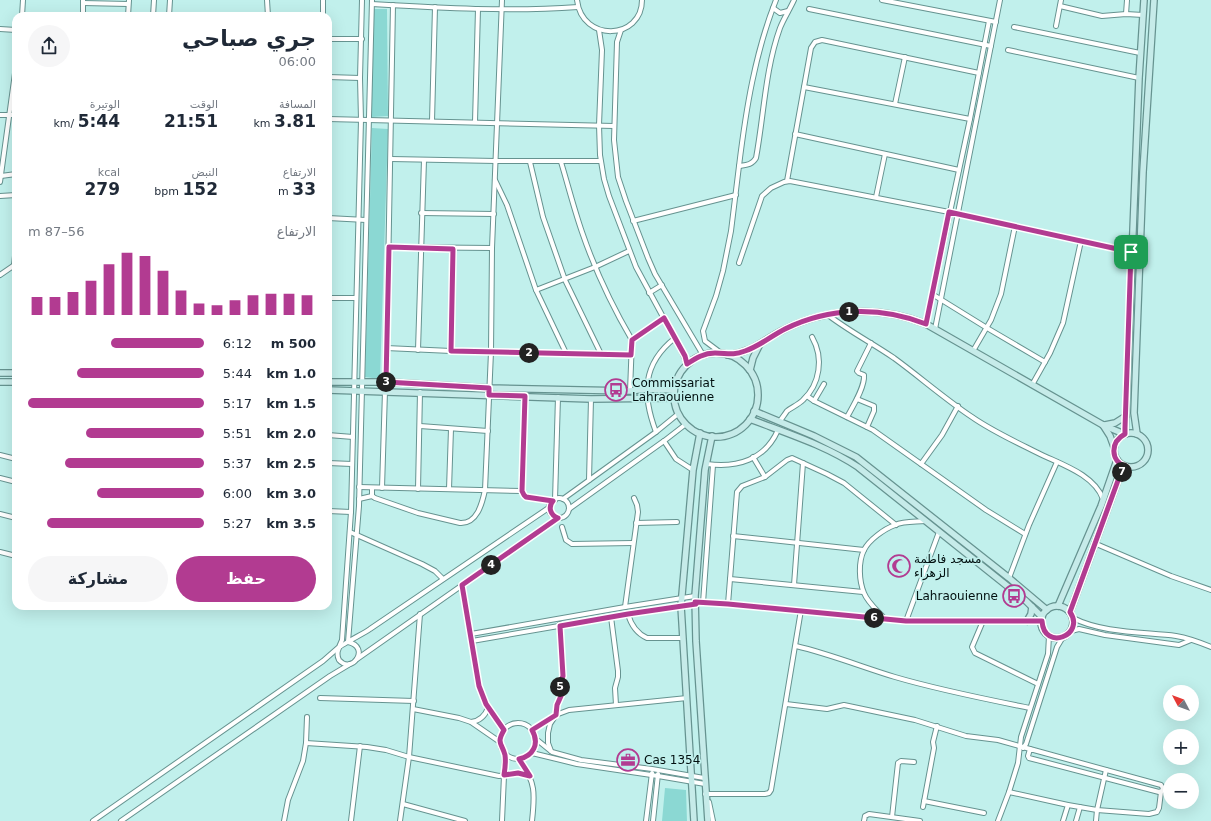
<!DOCTYPE html>
<html lang="ar">
<meta charset="utf-8">
<style>
:root{--surface:#fff;--page:#f6f6f7;--text:#1f2937;--muted:#747a83;--accent:#b23b91}
body{margin:0;font-family:"DejaVu Sans",Cairo,sans-serif;background:var(--page);color:var(--text);direction:rtl;height:100vh;display:flex;flex-direction:column;font-size:15px;white-space:nowrap}
*{box-sizing:border-box;margin:0}
p{font-size:13px;color:var(--muted)}
.icon{flex:none;width:22px;height:22px;fill:none;stroke:currentColor;stroke-width:2;stroke-linecap:round;stroke-linejoin:round}
.map{position:relative;flex:1;overflow:hidden;direction:ltr}
.side{position:absolute;left:12px;top:12px;width:320px;height:598px;display:flex;flex-direction:column;background:var(--surface);border-radius:12px;box-shadow:0 4px 16px #0002;direction:rtl}
.side>*{flex:none}
.needle{width:26px;rotate:311deg}
.tools{position:absolute;left:1163px;top:685px;display:grid;gap:8px}
.tools a{display:grid;place-items:center;width:36px;height:36px;border-radius:50%;background:var(--surface);box-shadow:0 4px 16px #0002;font-size:20px}
.pin{position:absolute;display:grid;place-items:center;width:34px;height:34px;color:#fff;margin:-17px;border-radius:8px;box-shadow:0 2px 6px #0006}
.km{position:absolute;width:20px;height:20px;margin:-10px;border-radius:50%;background:#222;color:#fff;font-size:11px;line-height:20px;text-align:center}
.round{display:grid;place-items:center;flex:none;width:42px;height:42px;border-radius:21px;background:var(--page)}
.summary{display:flex;align-items:center;justify-content:space-between;height:68px;padding:0 16px}
h1{font-size:22px;font-weight:800;line-height:30px}
.metrics{display:grid;grid-template-columns:repeat(3,1fr);gap:6px;height:68px;padding:4px 16px}
.metrics div{display:grid;align-content:center}
.metrics b{font-size:17px;font-weight:800}
.metrics small{font-size:11px;font-weight:400}
.metrics p{font-size:11px}
.chart{height:112px;padding:8px 16px}
.chart p{display:flex;justify-content:space-between}
.chart svg{width:100%;height:72px;margin-top:4px;stroke:var(--accent);stroke-width:6}
.action{display:flex;gap:8px;margin-top:auto;padding:8px 16px}
.action a{flex:1;height:46px;border-radius:24px;background:var(--accent);color:#fff;font-size:16px;font-weight:800;line-height:46px;text-align:center}
.action a+a{background:var(--page);color:var(--text)}
ul{padding:0 16px;list-style:none;font-size:13px}
li{display:grid;grid-template-columns:64px 48px 1fr;align-items:center;height:30px}
li i{height:10px;border-radius:5px;background:var(--accent)}
.map>svg:first-child{display:block}
.green{fill:#8bd8d3}
.lines{fill:none;stroke-linecap:round;stroke-linejoin:round}
.street-casing{stroke:#669390;stroke-width:6}
.secondary-casing{stroke:#669390;stroke-width:8}
.street{stroke:#fff;stroke-width:4}
.secondary{stroke:#c6ebe9;stroke-width:5.5}
.route-casing{stroke:#fff;stroke-width:8}
.route{stroke:#b23b91;stroke-width:5}
.labels{text-anchor:middle;stroke-width:3.5;stroke-linejoin:round;paint-order:stroke}
.poi-label{font-size:12px;fill:#010f0f;stroke:#c1f0ec;text-anchor:start}
</style>
<div class="map">
<svg width="1211" height="821" viewBox="0 0 1211 821">
<rect width="100%" height="100%" fill="#c1f0ec"/>
<g class="green">
<path d="M372,9H387L388,116L372,117Z"/>
<path d="M372,128L388,129L380,379L365,377Z"/>
<path d="M665,788L686,790L687,821H662Z"/>
</g>
<g class="lines">
<g class="street-casing">
<g id="street">
<path d="M267,0L268,16"/>
<path d="M577,0C582,43 642,40 642,0"/>
<path d="M776,0C755,53 746,109 739,166C746,165 752,165 756,158C764,115 765,70 780,28C784,18 790,9 794,0"/>
<path d="M882,0L996,22"/>
<path d="M83,3L128,4"/>
<path d="M372,4C441,8 510,12 578,7"/>
<path d="M1060,6L1102,16L1126,14L1143,15"/>
<path d="M773,8L780,13L788,11"/>
<path d="M809,9L991,46"/>
<path d="M1126,14L1127,0"/>
<path d="M22,16L23,0"/>
<path d="M83,16V0"/>
<path d="M128,16L129,0"/>
<path d="M153,16L154,0"/>
<path d="M169,16L170,0"/>
<path d="M323,16V0"/>
<path d="M1056,26L1061,0"/>
<path d="M1014,27L1140,53"/>
<path d="M0,29L16,30"/>
<path d="M599,30L602,50L599,125L600,155L604,179L609,196L636,267L682,352L687,364"/>
<path d="M621,30L617,42L614,140L618,177L626,201L648,258L655,274L703,355"/>
<path d="M328,39H362"/>
<path d="M1008,50L1139,78"/>
<path d="M328,77L360,78"/>
<path d="M804,87L970,119"/>
<path d="M895,104L905,57"/>
<path d="M0,115H16"/>
<path d="M328,119L614,126"/>
<path d="M432,121L435,7"/>
<path d="M475,122L478,9"/>
<path d="M795,134L959,170"/>
<path d="M391,159L496,161H600"/>
<path d="M530,162L543,217L565,280L601,354"/>
<path d="M561,162C568,185 574,209 582,232C595,270 612,306 632,340"/>
<path d="M1,176L16,174"/>
<path d="M495,180L507,205L536,290L566,353"/>
<path d="M787,181L811,48L815,42L822,40L979,73"/>
<path d="M0,182L16,66"/>
<path d="M0,196L16,195"/>
<path d="M876,197L885,154"/>
<path d="M421,213L494,214"/>
<path d="M328,218L366,220"/>
<path d="M633,221L736,195"/>
<path d="M389,247L492,248"/>
<path d="M739,263L762,196L771,188L784,182L790,181L949,212L1131,252"/>
<path d="M14,265L16,247"/>
<path d="M0,275L16,264"/>
<path d="M536,290L595,267L629,251"/>
<path d="M649,293L662,285"/>
<path d="M932,294L987,328L1045,362"/>
<path d="M328,298H356"/>
<path d="M828,315C849,331 872,343 894,358C920,377 945,399 972,417C992,431 1016,442 1038,453C1060,464 1094,474 1103,499"/>
<path d="M926,324L970,119L989,21"/>
<path d="M935,329L1000,0"/>
<path d="M386,348L451,351L631,355"/>
<path d="M418,350L424,160"/>
<path d="M451,351L453,249"/>
<path d="M973,351L991,320L1001,294L1015,226"/>
<path d="M721,353L705,341L703,331L716,296L723,271L731,231L739,166"/>
<path d="M386,382L393,5"/>
<path d="M1032,385L1050,353L1063,323L1081,241"/>
<path d="M630,391L632,340L664,318"/>
<path d="M525,396L522,491L524,495L527,497L553,501"/>
<path d="M807,396L814,401L873,430L986,510L1025,534"/>
<path d="M857,399L874,406V411L867,427"/>
<path d="M814,401L824,384"/>
<path d="M847,417C853,406 865,387 864,375L859,373L857,371L871,343"/>
<path d="M780,421C782,418 785,414 787,411C792,407 798,405 803,400C820,384 824,358 812,337"/>
<path d="M420,426L488,431"/>
<path d="M656,432C642,395 642,364 675,338"/>
<path d="M328,435L353,437"/>
<path d="M664,441L676,459L693,470"/>
<path d="M0,455L16,459"/>
<path d="M753,457L765,477"/>
<path d="M328,463L352,464"/>
<path d="M707,464C737,468 765,460 778,430"/>
<path d="M921,464L942,435L958,406"/>
<path d="M0,478L16,482"/>
<path d="M589,480L591,399"/>
<path d="M359,487L522,491"/>
<path d="M372,488V496L375,498L418,513L460,523C477,524 482,504 485,490L491,352L492,248L502,0"/>
<path d="M382,488L385,391"/>
<path d="M418,489L420,392"/>
<path d="M449,489L451,429"/>
<circle cx="559" cy="508" r="10"/>
<path d="M359,499L372,496"/>
<path d="M563,499L656,432L678,414"/>
<path d="M555,500L558,397"/>
<path d="M569,509L664,441L686,424"/>
<path d="M328,511L351,512"/>
<path d="M0,514L16,518"/>
<path d="M636,523L677,522"/>
<path d="M562,527L566,540L572,544L633,543"/>
<path d="M350,532L422,564L435,571L443,579"/>
<path d="M733,536L864,550"/>
<path d="M1094,543L1171,576L1211,590"/>
<path d="M0,552L16,556"/>
<path d="M1009,578L1029,525L1057,462"/>
<path d="M730,579L863,592"/>
<path d="M462,585L479,686L486,704L504,730"/>
<path d="M794,585L803,463"/>
<path d="M695,602L728,604L906,621H1041"/>
<path d="M703,603L713,465"/>
<path d="M728,604L737,492L742,486L765,477L787,460L792,458L827,474L844,483L896,525"/>
<path d="M625,607L638,512L637,505L634,498"/>
<path d="M628,614C631,625 636,633 647,638H683"/>
<path d="M611,617L618,671V677L615,688L616,705"/>
<path d="M1073,618C1102,633 1143,632 1176,636C1188,638 1199,642 1211,647"/>
<path d="M885,619C878,611 868,603 864,593C859,581 858,562 864,550C869,540 884,529 895,525C904,521 915,522 925,521"/>
<path d="M906,621L939,532"/>
<path d="M983,621L972,647L975,653L1038,684"/>
<path d="M1071,631L1079,629L1105,635L1179,645L1191,640"/>
<path d="M471,634L625,607L695,596"/>
<path d="M472,641L628,614L696,604"/>
<path d="M348,642L359,506L372,0"/>
<path d="M348,642C371,647 352,675 339,660C337,656 337,652 339,648C340,645 365,633 370,629L550,507"/>
<path d="M796,646C830,654 862,667 895,677C939,690 985,699 1030,708"/>
<path d="M357,659L558,518"/>
<path d="M320,698L414,701"/>
<path d="M786,704L827,709L844,705L915,720L966,736L998,740L1030,749"/>
<path d="M413,709L459,718L471,722L500,742"/>
<path d="M471,722C480,721 485,716 488,708"/>
<circle cx="518" cy="741" r="18"/>
<path d="M532,730L553,716L569,710L687,698"/>
<path d="M536,739L552,752L581,760L652,769L704,778"/>
<path d="M306,743L367,747L386,750L409,757L499,776L518,773L530,776"/>
<path d="M1023,748L1026,744L1057,647L1063,637"/>
<path d="M1030,749L1161,785L1163,788L1162,791L1159,792L1029,758L1028,756Z"/>
<path d="M551,751L548,743V733L550,724L556,715L557,705L561,696L560,682L563,676L560,624"/>
<path d="M532,753L577,764L658,776L705,784"/>
<path d="M519,759C536,782 535,794 532,821"/>
<path d="M1009,792L1068,805L1097,810L1149,814L1157,812L1159,808L1161,792"/>
<path d="M705,794H765L769,793L771,790L801,610"/>
<path d="M924,801L984,813"/>
<path d="M709,802L713,821"/>
<path d="M403,804L465,821"/>
<path d="M923,807L934,748L933,742L937,726"/>
<path d="M892,817L898,763L901,761L914,762"/>
<path d="M93,821L323,661L339,647L342,640L351,512L361,120L360,78L362,0"/>
<path d="M121,821L330,676L350,664"/>
<path d="M284,821L288,800L303,761L306,743L307,717"/>
<path d="M351,821L360,746"/>
<path d="M400,821L409,757L420,614"/>
<path d="M502,821L505,753"/>
<path d="M646,821L652,773"/>
<path d="M653,821L658,774"/>
<path d="M864,821L865,816L869,814L920,821"/>
<path d="M998,821L1009,792L1018,763L1021,737L1048,654L1049,636"/>
<path d="M1063,821L1068,805"/>
<path d="M1076,821L1080,807"/>
<path d="M1096,821L1097,810L1106,770"/>
</g>
</g>
<g class="secondary-casing">
<g id="secondary">
<circle cx="716" cy="395" r="42"/>
<path d="M728,355C753,352 763,340 783,330C828,307 881,306 926,324L1103,425L1124,434"/>
<path d="M750,370L753,358L759,346"/>
<path d="M0,373H16"/>
<path d="M0,382H16"/>
<path d="M328,382H386L489,388L630,391L646,389L674,390"/>
<path d="M328,390L591,399L674,398"/>
<path d="M754,411L814,436L856,457L1009,578L1047,610"/>
<path d="M750,419C786,433 825,445 858,467L1026,601L1042,617"/>
<path d="M1103,425L1110,436L1114,447"/>
<path d="M1105,425L1115,423L1126,416"/>
<circle cx="1131" cy="450" r="17"/>
<path d="M1125,434L1139,78L1144,0"/>
<path d="M1137,434L1134,413L1143,172L1154,0"/>
<path d="M1058,606L1101,506L1117,460"/>
<circle cx="1057" cy="622" r="16"/>
<path d="M1070,612L1120,475L1126,467"/>
<path d="M1027,621L1031,614L1032,607"/>
<path d="M694,821L681,606L693,470L700,433"/>
<path d="M708,821L696,641L695,596L705,470L712,436"/>
</g>
</g>
<use href="#street" class="street"/>
<use href="#secondary" class="secondary"/>
</g>
<g class="lines">
<g class="route-casing">
<path id="route" d="M949,212L1131,252L1125,428V434C1110,442 1110,461 1126,467L1120,475L1070,612C1086,635 1044,652 1042,621H906L728,604L695,602L696,604L628,614L560,626L563,676L560,684L561,696L557,705L556,715L532,730C540,744 533,756 519,759L530,776L518,773L504,775C505,769 506,762 505,755C502,743 496,744 504,730L486,704L479,686L462,585L558,518C550,515 548,507 553,501L526,497L524,495L522,491L525,396L489,395V388L386,382L389,247L453,249L451,351L631,355L632,340L664,318L685,356L687,364C696,358 704,353 715,353C727,353 732,356 745,351C760,346 771,336 785,329C829,307 881,306 926,324Z"/>
</g>
<use href="#route" class="route"/>
</g>
<defs>
<g id="bus-ring" transform="scale(1.15)"><circle r="9.5" fill="#c1f0ec" stroke="#b23b91" stroke-width="1.5"/><path d="M-5-6H5V4H4V6H2V4H-2V6H-4V4H-5ZM-3.5-4V0h7V-4ZM-3.5 1.2v1.5H-2V1.2ZM2 1.2v1.5H3.5V1.2Z" fill="#b23b91"/></g>
<g id="mosque-ring" transform="scale(1.15)"><circle r="9.5" fill="#c1f0ec" stroke="#b23b91" stroke-width="1.5"/><path d="M3.5-4.9A6 6 0 1 0 3.5 4.9A5 5 0 1 1 3.5-4.9Z" fill="#b23b91"/></g>
<g id="office-ring" transform="scale(1.15)"><circle r="9.5" fill="#c1f0ec" stroke="#b23b91" stroke-width="1.5"/><path d="M-6-3h4V-5.5h4V-3h4V5H-6ZM-1-4.5V-3h2v-1.5ZM-6 0V1H6V0Z" fill="#b23b91"/></g>
</defs>
<g fill-rule="evenodd">
<use href="#bus-ring" x="616" y="390"/>
<use href="#mosque-ring" x="899" y="566"/>
<use href="#bus-ring" x="1014" y="596"/>
<use href="#office-ring" x="628" y="760"/>
</g>
<g class="labels">
<g class="poi-label">
<text x="632" y="387">Commissariat<tspan x="632" dy="14">Lahraouienne</tspan></text>
<text x="914" y="563">مسجد فاطمة<tspan x="914" dy="14">الزهراء</tspan></text>
<text x="998" y="600" text-anchor="end">Lahraouienne</text>
<text x="644" y="764">Cas 1354</text>
</g>
</g>
</svg>
<div class="tools">
<a><svg class="needle" viewBox="-14 -14 28 28"><path d="M0-13l5 13h-10z" fill="#e53935"/><path d="M0 13l5-13h-10z" fill="#747a83"/></svg></a>
<a>+</a>
<a>−</a>
</div>
<div class="pin" style="left:1131px;top:252px;background:#1e9e55"><svg class="icon" aria-label="arrive" viewBox="0 0 24 24"><path d="M6 21V4h12l-3 4 3 4H6"/></svg></div>
<b class="km" style="left:849px;top:312px">1</b>
<b class="km" style="left:529px;top:353px">2</b>
<b class="km" style="left:386px;top:382px">3</b>
<b class="km" style="left:491px;top:565px">4</b>
<b class="km" style="left:560px;top:687px">5</b>
<b class="km" style="left:874px;top:618px">6</b>
<b class="km" style="left:1122px;top:472px">7</b>
<section class="side">
<div class="summary"><div><h1>جري صباحي</h1><p>06:00</p></div><a class="round"><svg class="icon" aria-label="share" viewBox="0 0 24 24"><path d="M12 15V3M7 8l5-5 5 5M5 13v7h14v-7"/></svg></a></div>
<div class="metrics">
<div><p>المسافة</p><b>3.81<small> km</small></b></div>
<div><p>الوقت</p><b>21:51</b></div>
<div><p>الوتيرة</p><b>5:44<small> /km</small></b></div>
</div>
<div class="metrics">
<div><p>الارتفاع</p><b>33<small> m</small></b></div>
<div><p>النبض</p><b>152<small> bpm</small></b></div>
<div><p>kcal</p><b>279</b></div>
</div>
<div class="chart"><p><span>الارتفاع</span>56–87 m</p>
<svg viewBox="0 0 160 44" preserveAspectRatio="none"><path d="M5 44V33M15 44V33M25 44V30M35 44V23M45 44V13M55 44V6M65 44V8M75 44V17M85 44V29M95 44V37M105 44V38M115 44V35M125 44V32M135 44V31M145 44V31M155 44V32"/></svg>
</div>
<ul>
<li><b>500 m</b>6:12<i style="width:53%"></i></li>
<li><b>1.0 km</b>5:44<i style="width:72%"></i></li>
<li><b>1.5 km</b>5:17<i style="width:100%"></i></li>
<li><b>2.0 km</b>5:51<i style="width:67%"></i></li>
<li><b>2.5 km</b>5:37<i style="width:79%"></i></li>
<li><b>3.0 km</b>6:00<i style="width:61%"></i></li>
<li><b>3.5 km</b>5:27<i style="width:89%"></i></li>
</ul>
<div class="action"><a>حفظ</a><a>مشاركة</a></div>
</section>
</div>
